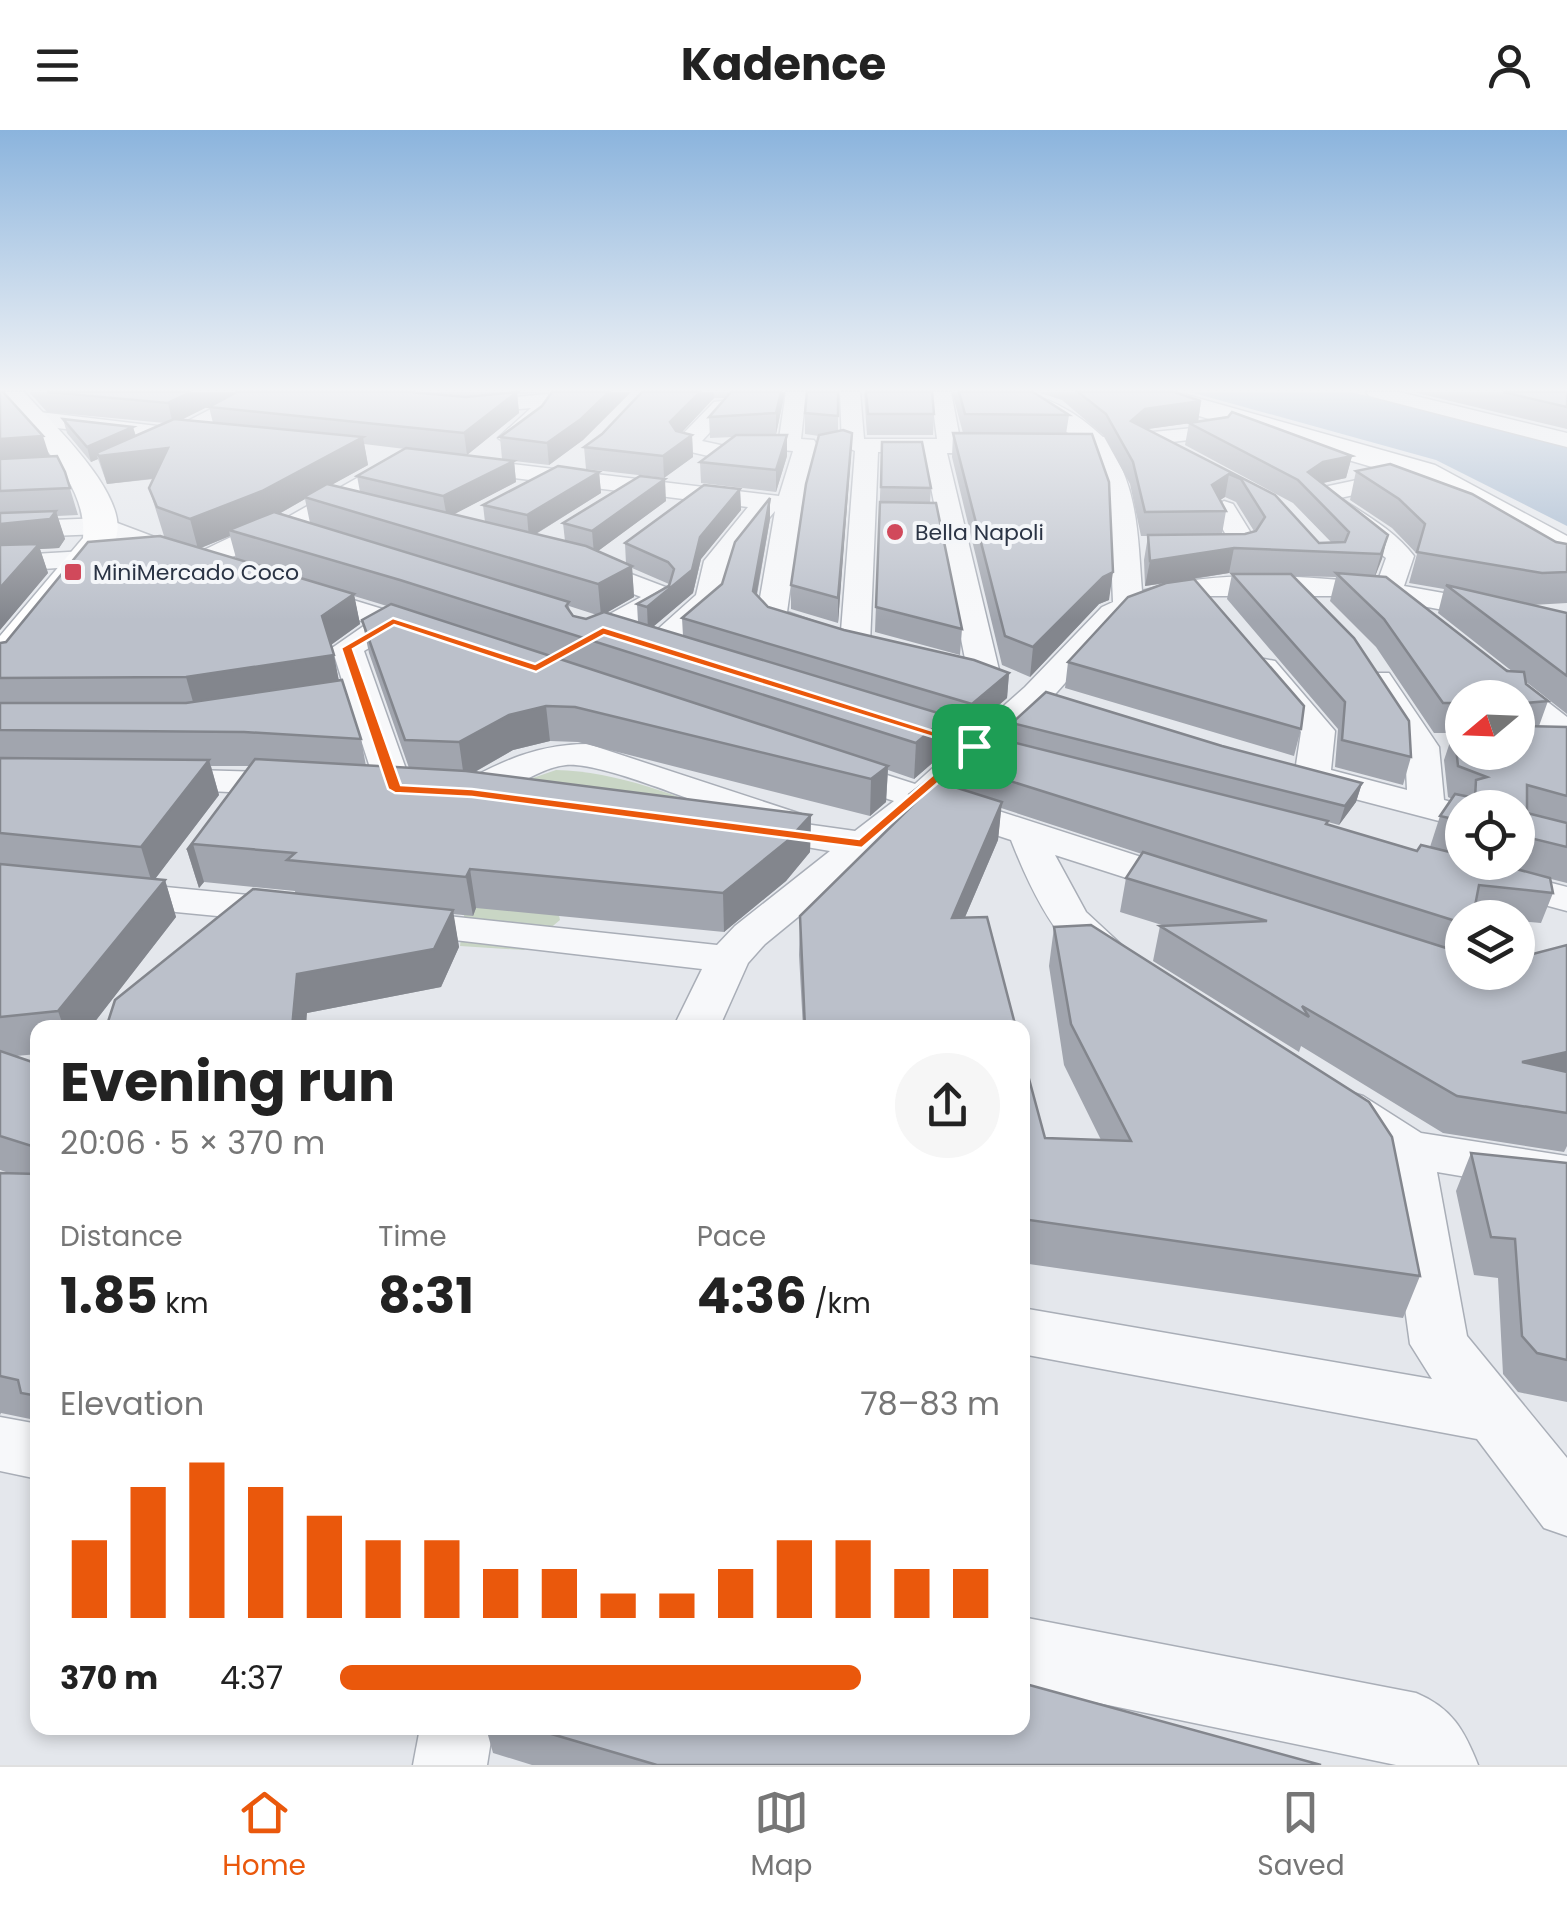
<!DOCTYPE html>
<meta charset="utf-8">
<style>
:root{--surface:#fff;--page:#f6f6f6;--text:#222;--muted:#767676;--line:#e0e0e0;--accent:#ea580c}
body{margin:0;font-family:Poppins,sans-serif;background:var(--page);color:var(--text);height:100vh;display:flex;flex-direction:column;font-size:38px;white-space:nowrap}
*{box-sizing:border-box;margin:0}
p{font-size:32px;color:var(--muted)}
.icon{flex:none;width:55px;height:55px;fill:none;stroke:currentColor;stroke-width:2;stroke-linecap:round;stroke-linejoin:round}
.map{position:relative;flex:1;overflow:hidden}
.sheet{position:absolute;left:30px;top:890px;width:1000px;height:715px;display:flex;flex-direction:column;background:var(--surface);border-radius:20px;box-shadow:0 5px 15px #0003}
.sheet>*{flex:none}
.needle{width:65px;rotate:251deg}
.controls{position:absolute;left:1445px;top:550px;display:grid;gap:20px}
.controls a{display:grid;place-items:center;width:90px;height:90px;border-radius:50%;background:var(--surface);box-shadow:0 5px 15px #0003;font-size:50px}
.pin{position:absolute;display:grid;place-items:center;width:85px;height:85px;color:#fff;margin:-42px;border-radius:20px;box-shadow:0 5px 15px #0006}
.round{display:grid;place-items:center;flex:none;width:105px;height:105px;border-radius:52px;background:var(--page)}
.summary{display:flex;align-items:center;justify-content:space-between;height:170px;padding:0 30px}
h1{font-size:55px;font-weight:700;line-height:75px}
.metrics{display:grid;grid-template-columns:repeat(3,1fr);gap:15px;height:170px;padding:10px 30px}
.metrics div{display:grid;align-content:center}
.metrics b{font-size:50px;font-weight:700}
.metrics small{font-size:28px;font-weight:400}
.metrics p{font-size:28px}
.chart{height:280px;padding:20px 30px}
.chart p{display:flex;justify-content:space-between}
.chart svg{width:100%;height:180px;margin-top:10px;stroke:var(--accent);stroke-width:6}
ul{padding:0 30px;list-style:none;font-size:32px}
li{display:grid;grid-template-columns:160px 120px 1fr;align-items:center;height:75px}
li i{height:25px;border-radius:12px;background:var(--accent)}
header{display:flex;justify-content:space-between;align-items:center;height:130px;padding:0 30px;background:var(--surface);font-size:45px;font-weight:700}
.menu{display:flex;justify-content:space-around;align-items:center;height:140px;border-top:2px solid var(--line);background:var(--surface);font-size:28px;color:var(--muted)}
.menu a{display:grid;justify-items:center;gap:5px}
.menu .current{color:var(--accent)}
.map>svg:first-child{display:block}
.green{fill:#c9d6c5}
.water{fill:#9fb4cc}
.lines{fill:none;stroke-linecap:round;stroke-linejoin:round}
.minor-casing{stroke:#a9aeb7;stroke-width:3}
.secondary-casing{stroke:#a9aeb7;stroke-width:3}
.minor{fill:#f7f8fa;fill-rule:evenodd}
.secondary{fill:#fff;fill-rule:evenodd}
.wall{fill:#a1a5ae;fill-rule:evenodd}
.shaded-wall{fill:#83868d}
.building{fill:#bbc0ca;stroke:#83868d;stroke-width:2.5}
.route{fill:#ea580c;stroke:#fff;stroke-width:2.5;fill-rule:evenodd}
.poi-dot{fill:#d1495b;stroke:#f4f6f9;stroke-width:4}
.labels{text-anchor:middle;stroke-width:8;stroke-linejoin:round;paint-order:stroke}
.far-poi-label{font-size:22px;fill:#2b3445;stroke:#f4f6f9;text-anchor:start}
</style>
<header><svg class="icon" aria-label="menu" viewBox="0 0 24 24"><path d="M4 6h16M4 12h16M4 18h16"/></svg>Kadence<svg class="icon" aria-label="person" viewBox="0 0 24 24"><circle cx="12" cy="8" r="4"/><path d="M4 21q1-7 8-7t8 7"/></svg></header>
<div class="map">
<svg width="1567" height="1635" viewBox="0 0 1567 1635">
<rect width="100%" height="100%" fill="#e4e7ec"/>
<g class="green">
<path d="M556,640C616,641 682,667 737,690L527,650Z"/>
<path d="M556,772L560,790L524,820L460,816L465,778Z"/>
</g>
<path class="water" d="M1190,262H1351L1567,316V396L1436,330Z"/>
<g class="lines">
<g class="minor-casing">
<g id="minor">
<path d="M244,262H269L177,312L31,295L20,288L31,281L174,298Z"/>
<path d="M786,262H806L801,309L814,310L817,315L802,375L787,482L829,497L833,503L829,509C808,515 770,503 757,485L775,381L732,432L720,474L665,523H643L639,516L696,465L704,431L748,377L409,335L310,392L301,395L288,387L405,321L779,366L793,321L781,320L778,315Z"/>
<path d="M840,262H860L864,309H937L931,262H951L960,309L1079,310L1005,262C1043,262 1075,281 1103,307L1223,295L1226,300L1215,307L1111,319C1139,361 1138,413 1142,461C1217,439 1300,446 1377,453L1386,428L1307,365L1319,358L1409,339L1418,341L1421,346L1418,351L1340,368C1366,385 1395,401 1414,426L1404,456L1567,485V503L1422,476L1425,480L1420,486H1400L1380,471L1335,466H1208L1161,474L1122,489L1049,571L1004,612L1041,623L1047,630L1041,637L1029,641L985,628L946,664L1203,747L1209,756L1203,765L1189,768L1055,725L1086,782L1140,832L1133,841C1072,857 1029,756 1011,710L926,682L765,814L748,833L719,898H673L702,839L386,802L380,793L386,784L401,781L717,815L735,796L830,721L741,706L735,698L744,689C704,676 603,632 566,635C528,639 493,679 459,671L454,663L459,655C501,631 539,614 588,614L801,684L805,694L855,701L894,671L818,646L813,638L818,630L831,627L915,654L954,619L879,597L874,590L879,583L891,580L973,603L1025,557L1102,477L1113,472L1109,376L1091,324L947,323L1000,544L995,551H973L968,544L924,322H878L870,514L866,520H844L840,514L855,321L842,315Z"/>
<path d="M1366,262H1399L1567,303V317L1369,266Z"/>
<path d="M547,264L558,270L542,294L509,315L498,308L531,278L463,284L452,278L463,272Z"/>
<path d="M722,271L733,277L702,311L725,316L729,321L725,326L717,328L678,319L675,314L678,309L714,272Z"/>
<path d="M1224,371L1233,374L1257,413C1242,430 1212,430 1190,425L1187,419L1190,413L1229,410L1211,379Z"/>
<path d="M104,388L197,423C223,413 279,376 301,402L297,408H280L199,440L101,404L0,408V392Z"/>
<path d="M119,419L129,421L133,427L129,433L0,442V426Z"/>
<path d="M581,425L668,458L672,470L668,476L586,523H564L560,516L564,509L641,467L571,439L567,433L571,427Z"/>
<path d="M304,455L438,496L442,502L438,508L427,511L396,502L364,521L413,659L408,667L395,670L382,667L377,659L351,579L289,589L277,586L272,579L277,572L345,560L332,518L368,493L294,470L290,464L294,458Z"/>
<path d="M1264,529L1275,531L1335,601L1331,640L1407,660L1405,617L1362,550L1367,543H1389L1439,617L1444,670L1473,678H1462V697L1290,652L1285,644L1296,635L1301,602L1248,538L1253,531Z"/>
<path d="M1497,538L1508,541L1567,587V614L1555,611L1518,581V568C1501,568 1491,562 1481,548L1486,541Z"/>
<path d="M157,639L296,643L309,646L314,654L309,662L296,665L144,658L139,650L144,642Z"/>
<path d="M1495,738L1567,757V781L1481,758L1475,750L1481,742Z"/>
<path d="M0,741L290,769L305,772L311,781L305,790L290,793L0,765Z"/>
<path d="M1346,961L1363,966L1421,1003L1567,1026V1064L1437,1042L1467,1206L1567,1328V1406L1544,1398L1477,1309L1022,1224V1178L1432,1249L1410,1214L1384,1027L1329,990L1322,978L1329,966Z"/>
<path d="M0,1287L38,1294V1349L0,1341Z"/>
<path d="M1022,1487L1416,1563C1452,1578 1464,1600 1478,1635H1396L1022,1557Z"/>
<path d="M420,1598H493L487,1635H413Z"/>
</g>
</g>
<g class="secondary-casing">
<g id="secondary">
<path d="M0,262H24C50,292 141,374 112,416L14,541L0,544V506L83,408C88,351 33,308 0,268Z"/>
<path d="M1135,262H1176L1435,335L1567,406V430L1555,427L1413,349L1138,268Z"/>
</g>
</g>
<use href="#minor" class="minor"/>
<use href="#secondary" class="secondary"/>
</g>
<g class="wall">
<path d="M0,262L49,326L65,342L78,385L57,386L65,409L59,418L40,419L48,443L0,500Z"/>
<path d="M29,262H237L181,290L213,293L209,277L237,262H631L583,310L549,335L514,331L516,352L454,384L485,392L483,375L599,342L601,363L536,404L565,411L563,393L666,371L598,421L626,434L625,413L740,359L741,380L701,429L693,463L653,497L683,506L682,488L722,454L770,368V389L757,465L768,477L844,500L1009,543L1007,568L970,600L948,593L945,622L914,649L888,640L886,672L870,686L578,612L550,611L513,620L475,642L811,685L810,722L786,751L724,802L476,778L473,786L453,784L459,817L441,857L307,883L295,761L204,752L199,758L187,720L250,636H211L219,665L155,749L165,750L176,787L90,898H38V924L16,926L38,934V1295L35,1290L1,1283L0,1285V1043H9L0,1040V513L6,512L164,406L149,358L154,349L107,354L98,329L91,332L67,303L63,289L133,297L136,306L165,293L47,282ZM552,262L542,276L500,307L502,329L467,325L519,283L517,264ZM364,314L405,319L357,346L360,362L331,355L368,335ZM305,369L310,393L279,384ZM230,406L236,428L201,418ZM632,438L669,454L637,474L638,492L606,483L634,467ZM354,466L387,476L362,490L369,523L409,638L366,636L361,609L339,551L331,515L360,494ZM569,476L597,485L586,489L573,486L570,482Z"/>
<path d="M642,262H785L776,304L787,326L776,362L701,353L700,332L734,307L710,308L709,287L725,269L724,268H714L682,302L692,305L693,327L664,348L586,339L584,317L602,304Z"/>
<path d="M838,262V301L852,303L838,493L791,479V455L819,306L805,304V283Z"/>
<path d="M864,262H932L934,284L933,305H867Z"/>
<path d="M952,262H1033L1069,285L1066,304L1109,470L1099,474L1030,547L1002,535L952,327L953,303H963Z"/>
<path d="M1037,262H1174L1201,271L1198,292L1147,299L1275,365L1319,413L1331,412L1293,373L1185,315L1189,293L1352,326L1346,348L1323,353L1388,405L1375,447L1507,541L1513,542L1438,483L1444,459L1409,453L1417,424L1392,398L1350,370L1356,341L1556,412L1567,414V473L1532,475L1567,483V584L1525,551L1526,554L1548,571L1539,596L1567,597V753L1551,749L1553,763L1541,793L1518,791V788H1462V842H1518V793L1526,808L1519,825H1529L1567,815V1016L1564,1022L1443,1003L1301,916L1299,922L1153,831L1160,796H1165L1120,782L1126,748L1142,724L1001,678L998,710L965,787L1016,898H803L799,825L800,786L909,678L910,664L954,657L956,634L1010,611L1012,593L1222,616L1362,653L1356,672L1339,695L1328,692L1327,695L1417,721L1430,717L1440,686L1452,669L1448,667L1444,630L1453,603H1434L1376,517L1330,471L1336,447L1293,446L1411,627L1403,655L1335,637L1338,599L1227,469L1232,444H1251L1229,443L1194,449L1301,599L1294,626L1065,558L1068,532L1181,451L1145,456L1144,430L1148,406H1141L1130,354L1103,305L1062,270ZM1225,367L1236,372L1254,401L1245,404H1222L1226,381L1220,370ZM1462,568H1518L1462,622ZM1462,678H1518V732H1462Z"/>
<path d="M1413,262H1567V299Z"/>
<path d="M882,312L931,358L930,373L962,499L960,525L875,502Z"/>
<path d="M1054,797L1420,1146L1403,1188L1022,1133V923L1045,1008L1101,1010L1064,935L1049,836Z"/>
<path d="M1471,1023L1567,1033V1272L1518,1262L1503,1244L1498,1148L1474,1145L1456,1061Z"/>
<path d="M486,1598H1022L1321,1635H532L493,1623Z"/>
</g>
<g class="shaded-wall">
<path d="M191,262H237L173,294L168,273Z"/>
<path d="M517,262L519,283L467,325L464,303Z"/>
<path d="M609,262H631L583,310L549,335L547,313Z"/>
<path d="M700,262H713L714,268L671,314L670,292Z"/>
<path d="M781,262H785L776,304V283Z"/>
<path d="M1201,271L1198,292L1141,300L1131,291L1145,279Z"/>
<path d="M133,297L137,311L168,318L175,346L107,354L99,328L96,323L98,329L91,332L87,317Z"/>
<path d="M852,303L851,324L838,493V468Z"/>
<path d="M692,305L693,327L664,348L663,326Z"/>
<path d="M787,305V326L776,362V340Z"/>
<path d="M43,306L51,331L0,335V309Z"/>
<path d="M363,307L368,335L308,368L304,367L305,369L268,390L229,400L230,406L198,419L190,389Z"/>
<path d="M1352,326L1346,348L1318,354L1308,342L1323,332Z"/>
<path d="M514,331L516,352L447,388L443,366Z"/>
<path d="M599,342L601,363L529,408L527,385Z"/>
<path d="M1229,344L1225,367L1207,378L1212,355Z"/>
<path d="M665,349L666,371L594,424L592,401Z"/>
<path d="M740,359L741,380L701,429L693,463L648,501L647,477L692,440L700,407Z"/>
<path d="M770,368V389L753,484V461Z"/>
<path d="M56,381L65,409L59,418L40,419L48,443L0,500V394Z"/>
<path d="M1388,405L1382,429L1374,449L1381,424Z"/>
<path d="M1234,418L1229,443L1145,456L1150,431Z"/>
<path d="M632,436L634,467L601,486L598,454Z"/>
<path d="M1113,442L1109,470L1099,474L1030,547L1033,517L1103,447Z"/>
<path d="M354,464L360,494L328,517L322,486Z"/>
<path d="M334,525L340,557L195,579L186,547Z"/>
<path d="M1009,543L1007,568L970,600L972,574Z"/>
<path d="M546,576L550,611L513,620L464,648L459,612L509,585Z"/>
<path d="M948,586L945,622L914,649L916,613Z"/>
<path d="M1525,588L1518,609V589Z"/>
<path d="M209,630L219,665L152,753L141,717Z"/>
<path d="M888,636L886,672L870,686L871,649Z"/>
<path d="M1362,653L1356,672L1339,695L1345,676Z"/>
<path d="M1002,672L998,710L948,827L952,788Z"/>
<path d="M811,685L810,722L786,751L724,802L723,763Z"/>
<path d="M193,714L204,752L199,758L187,720Z"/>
<path d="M470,739L476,778L473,786L466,747Z"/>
<path d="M165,750L176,787L90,898H64L58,881Z"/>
<path d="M453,780L459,817L441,857L307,883L306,898H292L297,844Z"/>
<path d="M1567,922V954L1522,932Z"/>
</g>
<g class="building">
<path d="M0,262H3L43,306L0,309Z"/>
<path d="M47,262H191L168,273Z"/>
<path d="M237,262H409L466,267L517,262L464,303L209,277Z"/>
<path d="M552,262H609L581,289L547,313L500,307L542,276Z"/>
<path d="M642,262H700L670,292L676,301L692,305L663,326L584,317L602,304Z"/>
<path d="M731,262H781L776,283L709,287Z"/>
<path d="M807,262H838V286L805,283Z"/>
<path d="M866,262H932L934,284H868Z"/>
<path d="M959,262H1033L1069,285L965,284Z"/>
<path d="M1078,262H1174L1201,271L1145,279L1131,291L1275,365L1319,413L1345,412L1349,402L1298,350L1189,293L1228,287L1232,282L1352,326L1323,332L1308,342L1388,405L1381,424L1234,418L1150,431L1148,405L1245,404L1256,401L1265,387L1241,349L1229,344L1212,355L1226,381L1145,382L1133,332L1106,284Z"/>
<path d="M1503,262H1567V277Z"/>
<path d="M63,289L133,297L87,317Z"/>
<path d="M174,289L363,307L262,361L190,389L157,377L149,358L168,318L99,326L96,323Z"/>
<path d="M843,300L852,303L838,468L791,455L806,354L819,305Z"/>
<path d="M953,303L1092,304L1109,352L1113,442L1103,447L1033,517L1005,506Z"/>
<path d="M736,305H787L776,340L700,332Z"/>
<path d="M882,312H922L931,358L881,357Z"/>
<path d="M406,318L514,331L443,366L357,346Z"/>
<path d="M57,326L65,342L70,358L0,361V329Z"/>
<path d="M1390,334L1472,364L1556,412L1567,414V442L1542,443L1417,422L1425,394L1399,369L1356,341Z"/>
<path d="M558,336L599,342L527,385L483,375Z"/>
<path d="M640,346L665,349L592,401L563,393Z"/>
<path d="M327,354L586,416L632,436L598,454L304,367Z"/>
<path d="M704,355L740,359L700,407L692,440L647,477L637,474L669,456L674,439L668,432L625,413Z"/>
<path d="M770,368L753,461L768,477L844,500L974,530L1009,543L972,574L682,488L722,454L735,412Z"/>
<path d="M880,372L936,373L962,499L876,477Z"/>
<path d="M56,381L50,389L0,394V383Z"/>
<path d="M274,382L569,472L566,476L573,486L586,489L604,482L948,586L916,613L400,450L229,400Z"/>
<path d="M160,406L354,464L322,486L334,525L186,547L0,548V513L6,512L88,412Z"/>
<path d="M39,414L0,458V415Z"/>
<path d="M1336,443L1386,447L1507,541L1524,542L1526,554L1548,571L1526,573L1525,588L1518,589V568H1462V573H1443L1384,489Z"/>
<path d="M1232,444H1291L1354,508L1409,591L1411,627L1342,610L1345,572Z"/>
<path d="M1194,449L1304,576L1301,599L1068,532L1128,467L1166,453Z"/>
<path d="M1446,455L1567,483V546Z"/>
<path d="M391,474L888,636L871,649L575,577L546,576L509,585L459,612L405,610L362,490Z"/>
<path d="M342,550L361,609L244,602L0,600V573H186Z"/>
<path d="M1046,562L1222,616L1362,653L1345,676L1012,593Z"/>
<path d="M1518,596L1567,597V666L1527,655V683L1567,693V717L1518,705V678H1462V691L1440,686L1455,664L1475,668L1476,650L1487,647L1458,636L1454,599L1462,598V622H1518Z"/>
<path d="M988,606L1328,691L1326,694L1417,721L1421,715L1462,725V732H1490L1550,748L1553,763L1479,755L1474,781L1498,788H1462V793L956,634Z"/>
<path d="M0,628L209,630L141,717L0,703Z"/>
<path d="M255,629L466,641L811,685L786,712L723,763L470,739L466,747L287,730L295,723L193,714L187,720Z"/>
<path d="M929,649L1002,672L952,788L987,787L1016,898H805L800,786L920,668L910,664Z"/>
<path d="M1143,722L1462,823V842H1518V825H1529L1567,815V922L1522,932L1567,942V983L1457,966L1302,876L1309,887L1160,796L1267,791L1126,748Z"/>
<path d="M0,734L165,750L58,881L0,887Z"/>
<path d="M253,759L453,780L434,819L297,844L292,898H106L115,870Z"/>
<path d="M1518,793L1528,796L1526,808H1518Z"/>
<path d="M1091,795L1369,972L1392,1007L1420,1146L1022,1089V923L1045,1008L1131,1011L1071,894L1054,797Z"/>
<path d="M0,921L38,934V1018L0,1006Z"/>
<path d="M1471,1023L1567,1033V1230L1537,1223L1522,1206L1515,1109L1491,1107Z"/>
<path d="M0,1043L38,1044V1266L21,1263L18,1250L0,1246Z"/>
<path d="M1022,1553L1321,1635H657L531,1598H1022Z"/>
</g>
<linearGradient id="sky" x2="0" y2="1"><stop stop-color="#8bb4dd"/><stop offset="0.53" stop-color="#f3f4f6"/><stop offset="1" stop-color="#f3f4f6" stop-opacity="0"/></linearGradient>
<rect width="1567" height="490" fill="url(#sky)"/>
<path class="route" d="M393,488L535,534L603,497L981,616L862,718L472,667L395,663L388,659L341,518ZM394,495L536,542L604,505L965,617L859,709L472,659L401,655L353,519Z"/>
<g class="poi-dot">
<circle cx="895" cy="402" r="10"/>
<rect x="63" y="432" width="20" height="20" rx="5"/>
</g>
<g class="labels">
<g class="far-poi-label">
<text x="915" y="410">Bella Napoli</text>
<text x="93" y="450">MiniMercado Coco</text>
</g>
</g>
</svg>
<div class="controls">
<a><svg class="needle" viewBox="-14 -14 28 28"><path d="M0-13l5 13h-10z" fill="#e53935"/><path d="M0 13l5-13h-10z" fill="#767676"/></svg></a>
<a><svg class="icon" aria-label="locate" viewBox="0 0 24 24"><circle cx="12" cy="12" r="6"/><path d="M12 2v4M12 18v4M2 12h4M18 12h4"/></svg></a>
<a><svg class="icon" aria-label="layers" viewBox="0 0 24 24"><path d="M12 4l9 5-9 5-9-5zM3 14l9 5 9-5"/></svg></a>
</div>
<div class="pin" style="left:974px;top:616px;background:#1e9e55"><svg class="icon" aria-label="arrive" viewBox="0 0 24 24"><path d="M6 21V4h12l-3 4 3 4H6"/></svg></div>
<section class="sheet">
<div class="summary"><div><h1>Evening run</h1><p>20:06 · 5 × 370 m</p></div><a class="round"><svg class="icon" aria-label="share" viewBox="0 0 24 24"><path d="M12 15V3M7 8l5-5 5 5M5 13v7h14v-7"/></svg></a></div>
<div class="metrics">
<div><p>Distance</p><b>1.85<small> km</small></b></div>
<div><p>Time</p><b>8:31</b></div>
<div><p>Pace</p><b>4:36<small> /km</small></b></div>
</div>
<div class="chart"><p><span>Elevation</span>78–83 m</p>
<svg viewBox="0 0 160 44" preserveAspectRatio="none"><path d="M5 44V25M15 44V12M25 44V6M35 44V12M45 44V19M55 44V25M65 44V25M75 44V32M85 44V32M95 44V38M105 44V38M115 44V32M125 44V25M135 44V25M145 44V32M155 44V32"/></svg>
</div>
<ul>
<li><b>370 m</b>4:37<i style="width:79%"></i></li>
</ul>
</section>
</div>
<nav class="menu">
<a class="current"><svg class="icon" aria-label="home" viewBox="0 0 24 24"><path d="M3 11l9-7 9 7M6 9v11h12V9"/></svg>Home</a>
<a><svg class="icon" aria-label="map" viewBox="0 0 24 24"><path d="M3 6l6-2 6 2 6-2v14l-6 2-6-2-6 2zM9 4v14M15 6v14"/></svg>Map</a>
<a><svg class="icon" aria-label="saved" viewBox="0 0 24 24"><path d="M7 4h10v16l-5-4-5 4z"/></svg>Saved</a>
</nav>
